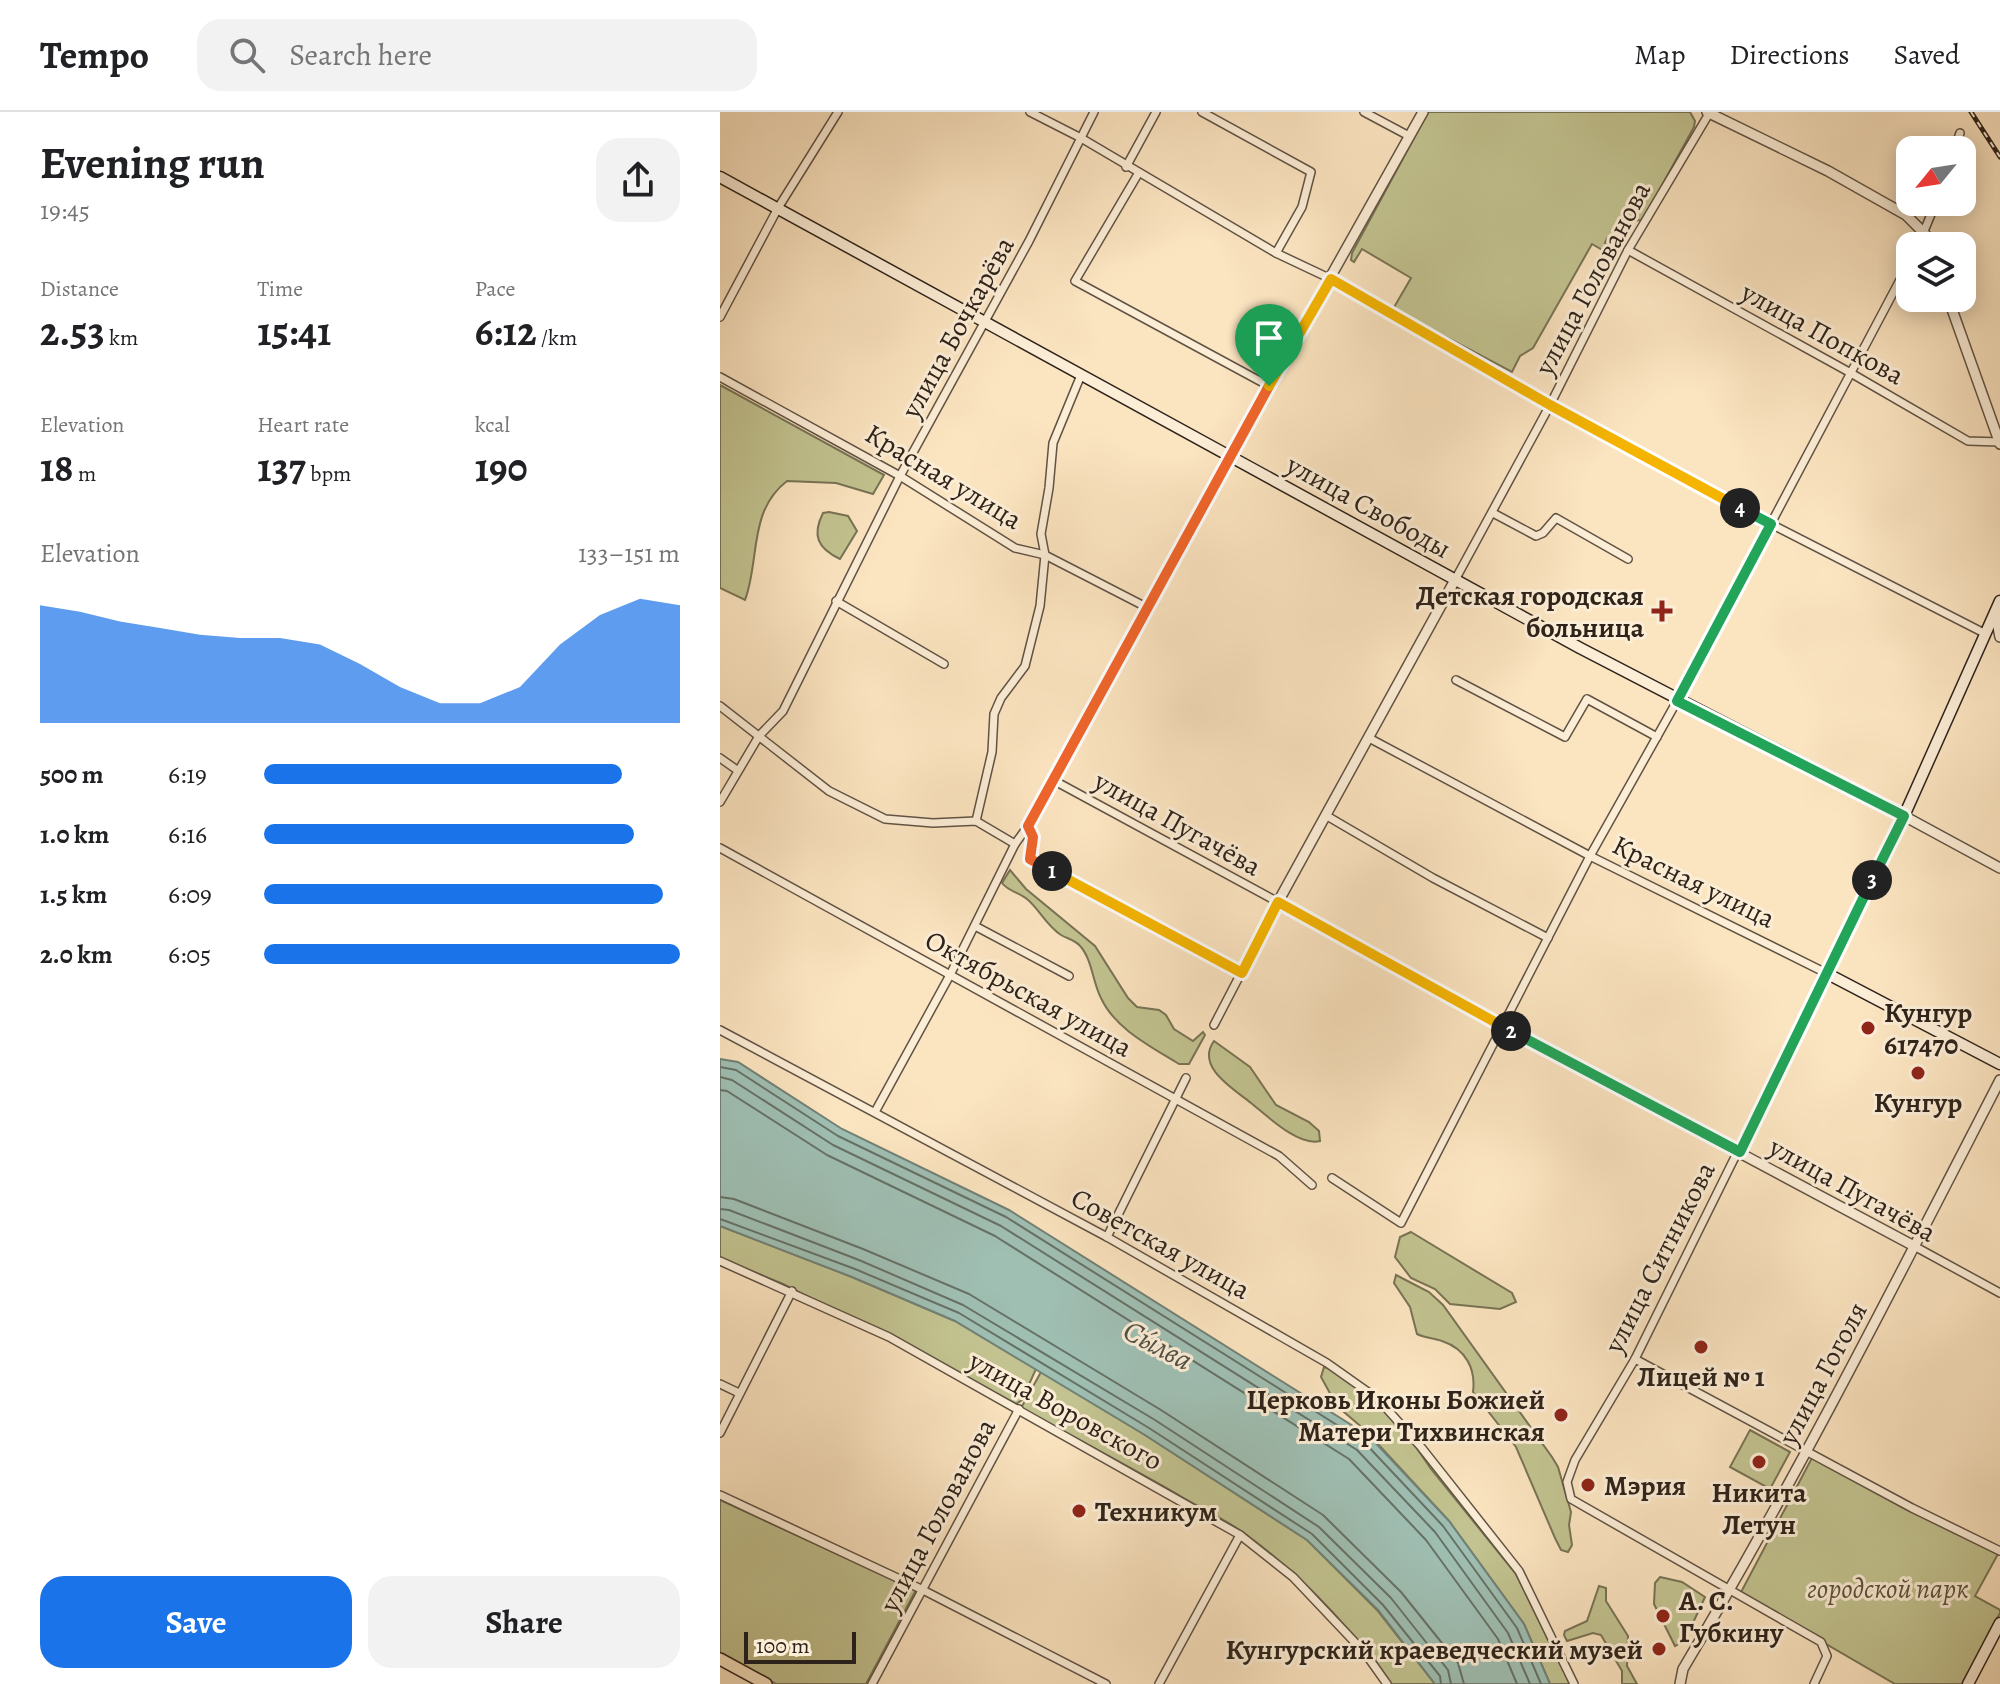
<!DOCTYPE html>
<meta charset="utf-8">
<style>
:root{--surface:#fff;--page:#f2f2f2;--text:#202124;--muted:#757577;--line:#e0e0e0;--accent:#1a73e8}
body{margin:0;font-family:Alegreya,serif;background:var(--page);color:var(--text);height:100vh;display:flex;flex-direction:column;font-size:30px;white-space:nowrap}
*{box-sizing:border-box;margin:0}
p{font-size:26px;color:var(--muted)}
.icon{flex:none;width:44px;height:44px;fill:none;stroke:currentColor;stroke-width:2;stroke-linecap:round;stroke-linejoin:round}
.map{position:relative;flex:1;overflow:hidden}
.side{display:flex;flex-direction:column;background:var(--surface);width:720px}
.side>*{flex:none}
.needle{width:52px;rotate:240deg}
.controls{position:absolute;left:1176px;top:24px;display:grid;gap:16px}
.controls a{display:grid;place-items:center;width:80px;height:80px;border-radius:16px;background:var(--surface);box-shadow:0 4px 20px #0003;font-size:40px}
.scale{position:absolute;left:24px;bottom:20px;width:112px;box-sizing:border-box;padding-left:8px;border:4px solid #2e231a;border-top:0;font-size:22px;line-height:28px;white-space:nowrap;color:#2e231a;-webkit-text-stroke:6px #fcedd6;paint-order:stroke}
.pin{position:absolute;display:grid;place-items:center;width:68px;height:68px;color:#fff;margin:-82px -34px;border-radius:50% 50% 50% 0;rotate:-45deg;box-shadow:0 0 8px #0007}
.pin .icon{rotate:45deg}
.km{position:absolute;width:40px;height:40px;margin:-20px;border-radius:50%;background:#222;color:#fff;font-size:22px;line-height:40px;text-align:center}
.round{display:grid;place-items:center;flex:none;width:84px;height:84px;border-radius:24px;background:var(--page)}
.head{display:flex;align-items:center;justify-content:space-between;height:136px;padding:0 40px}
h1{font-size:44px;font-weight:600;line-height:60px}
.stats{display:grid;grid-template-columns:repeat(3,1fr);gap:12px;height:136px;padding:8px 40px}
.stats div{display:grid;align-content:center}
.stats b{font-size:40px;font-weight:600}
.stats small{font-size:22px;font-weight:400}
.stats p{font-size:22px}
.chart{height:224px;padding:16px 40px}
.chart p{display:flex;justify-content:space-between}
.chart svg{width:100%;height:144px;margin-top:8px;fill:var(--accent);opacity:.7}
.action{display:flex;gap:16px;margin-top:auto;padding:16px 40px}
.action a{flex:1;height:92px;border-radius:24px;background:var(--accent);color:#fff;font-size:32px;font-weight:600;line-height:92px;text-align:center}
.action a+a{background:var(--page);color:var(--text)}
ul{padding:0 40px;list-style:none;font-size:26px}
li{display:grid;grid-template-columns:128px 96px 1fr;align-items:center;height:60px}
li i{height:20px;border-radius:10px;background:var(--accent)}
header{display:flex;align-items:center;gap:48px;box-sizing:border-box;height:112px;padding:0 40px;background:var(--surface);border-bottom:2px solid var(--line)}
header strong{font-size:38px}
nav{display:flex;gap:44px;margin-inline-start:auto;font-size:28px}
.search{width:560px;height:72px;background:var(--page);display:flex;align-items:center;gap:20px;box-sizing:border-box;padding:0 28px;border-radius:24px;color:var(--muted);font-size:30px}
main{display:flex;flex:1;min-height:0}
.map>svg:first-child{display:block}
.green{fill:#c2c390;stroke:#787355;stroke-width:2}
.water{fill:#9fbfb3;stroke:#728176;stroke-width:2}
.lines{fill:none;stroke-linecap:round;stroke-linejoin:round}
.shore{stroke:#667166;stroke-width:2}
.minor-casing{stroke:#615344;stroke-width:10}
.tertiary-casing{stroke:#615344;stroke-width:12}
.secondary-casing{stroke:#2e231a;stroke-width:13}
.primary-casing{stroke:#2e231a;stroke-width:14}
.minor{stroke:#fcedd6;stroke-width:7}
.tertiary{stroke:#fcedd6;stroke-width:9}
.secondary{stroke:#fcedd6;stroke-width:10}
.primary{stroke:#fbe4c0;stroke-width:11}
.rail-casing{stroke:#2e231a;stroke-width:5}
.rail{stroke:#fcedd6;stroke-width:2;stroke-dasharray:6;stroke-linecap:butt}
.split-1-casing{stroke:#fff;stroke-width:16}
.split-2-casing{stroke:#fff;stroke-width:16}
.split-3-casing{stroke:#fff;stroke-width:16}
.split-4-casing{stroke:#fff;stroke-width:16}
.split-5-casing{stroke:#fff;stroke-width:16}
.split-1{stroke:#f0652b;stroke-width:10}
.split-2{stroke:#f5b400;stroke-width:10}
.split-3{stroke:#22a559;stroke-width:10}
.split-4{stroke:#22a559;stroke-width:10}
.split-5{stroke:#f5b400;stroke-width:10}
.poi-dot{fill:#8f2418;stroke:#fcedd6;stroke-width:3}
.labels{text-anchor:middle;stroke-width:6;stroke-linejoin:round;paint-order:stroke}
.street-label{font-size:28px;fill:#2e231a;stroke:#fcedd6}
.poi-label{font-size:28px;font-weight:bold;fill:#2e231a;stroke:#fcedd6;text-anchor:start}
.park-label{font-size:28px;font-style:italic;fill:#5a533d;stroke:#fcedd6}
.water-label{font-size:30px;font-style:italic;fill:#505248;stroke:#fcedd6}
</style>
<header>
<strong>Tempo</strong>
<div class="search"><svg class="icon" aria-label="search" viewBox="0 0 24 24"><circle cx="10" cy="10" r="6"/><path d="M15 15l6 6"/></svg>Search here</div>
<nav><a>Map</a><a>Directions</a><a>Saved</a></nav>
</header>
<main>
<section class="side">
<div class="head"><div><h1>Evening run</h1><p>19:45</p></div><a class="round"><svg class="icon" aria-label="share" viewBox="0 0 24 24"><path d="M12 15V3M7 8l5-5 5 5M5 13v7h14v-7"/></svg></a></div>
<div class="stats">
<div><p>Distance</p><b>2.53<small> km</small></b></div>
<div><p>Time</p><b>15:41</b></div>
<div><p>Pace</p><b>6:12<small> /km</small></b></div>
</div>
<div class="stats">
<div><p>Elevation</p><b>18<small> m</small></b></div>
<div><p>Heart rate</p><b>137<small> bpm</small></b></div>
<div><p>kcal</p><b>190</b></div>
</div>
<div class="chart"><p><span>Elevation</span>133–151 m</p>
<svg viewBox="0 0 160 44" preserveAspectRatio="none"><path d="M0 44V8L10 10L20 13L30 15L40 17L50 18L60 18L70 20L80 26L90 33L100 38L110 38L120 33L130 20L140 11L150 6L160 8V44z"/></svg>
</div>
<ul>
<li><b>500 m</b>6:19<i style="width:86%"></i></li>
<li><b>1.0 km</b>6:16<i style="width:89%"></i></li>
<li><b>1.5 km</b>6:09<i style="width:96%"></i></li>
<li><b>2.0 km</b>6:05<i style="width:100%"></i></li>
</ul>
<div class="action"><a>Save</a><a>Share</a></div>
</section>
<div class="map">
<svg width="1280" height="1572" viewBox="0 0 1280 1572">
<rect width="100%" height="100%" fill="#fbe4c0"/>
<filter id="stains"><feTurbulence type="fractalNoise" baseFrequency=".0025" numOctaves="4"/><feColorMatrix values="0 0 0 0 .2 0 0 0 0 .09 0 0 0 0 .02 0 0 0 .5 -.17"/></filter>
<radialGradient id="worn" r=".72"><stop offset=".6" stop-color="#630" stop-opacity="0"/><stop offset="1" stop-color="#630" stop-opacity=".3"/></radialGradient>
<g class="green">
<path d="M708,0H970L975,9L974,15L923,108C911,108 898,116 893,127L887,126L885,131L889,134L886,140L872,132L813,236L800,244L792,260L673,197L691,166L642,137L634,150L631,148L632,141Z"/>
<path d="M0,273L164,363L153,382L116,371L67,369C28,399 40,448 25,488L0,476Z"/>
<path d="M109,400L128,404L137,419L120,447C97,436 92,423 103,401Z"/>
<path d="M290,758L306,777L375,834L408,886L417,895L439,898L446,903L454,917L473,929L483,920L485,923L469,952H459C432,935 395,917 381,886C373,871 372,848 361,835C356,828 348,827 341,823C326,813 320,798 307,787C299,780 289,780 282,771Z"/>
<path d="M494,929L530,955L556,993L589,1010L599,1019L600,1029C579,1035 546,1003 531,991C514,977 475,955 494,929Z"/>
<path d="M0,1114L132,1165L235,1209L316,1257L302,1288L296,1292L63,1172L0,1146Z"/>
<path d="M691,1120L792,1181L796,1190L780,1197L730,1192L715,1177L691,1166L675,1145L680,1125Z"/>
<path d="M676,1163L709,1180L723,1193L832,1345L838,1355L851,1400L849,1413L852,1433L848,1440L841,1438L835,1426L796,1335L753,1280C756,1257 746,1237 722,1229C714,1226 705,1226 697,1222L690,1195L674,1171Z"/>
<path d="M604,1255L614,1258L662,1296L687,1322L711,1357L796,1462L850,1572H830L804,1512L729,1409L645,1318L617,1294L601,1265Z"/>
<path d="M321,1260L425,1323L587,1428L657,1498L715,1572H671C630,1515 579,1460 521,1419C501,1405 478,1395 457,1382C406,1353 354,1325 301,1296Z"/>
<path d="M1030,1318L1070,1340L1050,1377L1010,1355Z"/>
<path d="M1093,1344L1278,1442L1255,1484L1280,1498V1501L1242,1572H1175L1020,1482Z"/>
<path d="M0,1388L196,1478L146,1572H56L0,1542Z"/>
<path d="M940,1465L962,1470L985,1485L965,1528L955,1534L934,1492L935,1471Z"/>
<path d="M879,1474L886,1476V1489L908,1524L907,1554L917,1572H902V1559L881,1523L873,1521L847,1529L844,1523L845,1519L867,1509Z"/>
</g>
<path class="water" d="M0,947L18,950L122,1017L289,1098L649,1324L729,1409L804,1512L830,1572H715L658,1498L587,1428L425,1323L235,1209L132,1165L0,1114Z"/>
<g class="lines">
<g class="shore">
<path d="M0,955L16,958L118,1024L286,1105L644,1330L723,1414L797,1516L821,1572"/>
<path d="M0,965L12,968L113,1033L281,1114L637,1338L715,1420L788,1521L810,1572"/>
<path d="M0,978L7,979L107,1043L275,1124L629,1347L706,1428L778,1527L797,1572"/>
<path d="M0,1085L14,1087L143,1137L249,1182L441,1298L603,1403L681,1480L738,1551L744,1572"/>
<path d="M0,1097L9,1098L139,1148L243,1193L435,1308L599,1415L671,1486L728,1558L731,1572"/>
<path d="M0,1107L135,1157L239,1201L429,1316L592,1422L663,1493L720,1564L721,1572"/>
</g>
<g class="minor-casing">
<g id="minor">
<path d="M310,0L361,26L556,141L611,167L830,293L1051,412L1264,521"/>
<path d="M482,0L591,60L582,95L556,141"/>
<path d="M644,0L689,24"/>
<path d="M1234,38L1240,21"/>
<path d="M406,55L436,0"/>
<path d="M418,62L355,169L549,274"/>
<path d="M1198,134L1216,90"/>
<path d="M908,138L1129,260L1248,329L1279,330"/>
<path d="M0,205L58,96L118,0"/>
<path d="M0,265L180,364L295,436L325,443L428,496"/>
<path d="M773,401L816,424L823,421L836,406L908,447"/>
<path d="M735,468L830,293L908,138L990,0"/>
<path d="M116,489L224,552"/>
<path d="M736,568L845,625L867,587L937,625"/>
<path d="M0,594L109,679L165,707L213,711L256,709L295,732"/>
<path d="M649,626L870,744L1106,861L915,1247L855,1348L847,1370L851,1387L1101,1530L1107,1544L1094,1572"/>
<path d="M0,646L17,658"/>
<path d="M333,668L558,790L494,913"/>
<path d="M0,690L39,624L63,599L180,364L309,129L374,0"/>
<path d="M607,704L713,766L828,826"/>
<path d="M256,709L272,640L274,602L281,586L305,554L320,494L325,443L321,422L329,376L333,331L361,263"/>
<path d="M308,714L313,725L310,747L522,861"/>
<path d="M0,736L559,1044L592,1073"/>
<path d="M255,814L349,864"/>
<path d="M0,918L387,1125L607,1251L658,1287L701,1335L799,1459L854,1572"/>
<path d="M155,1000L230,863L295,732L308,714L510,344"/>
<path d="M612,1066L681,1111L870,744L957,589L1190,149"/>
<path d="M387,1125L466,966"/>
<path d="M1194,1134L1280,1181"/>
<path d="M0,1149L169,1225L520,1423L573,1465L645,1541L667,1572"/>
<path d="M915,1247L1192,1396L1280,1439"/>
<path d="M0,1272L19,1281"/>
<path d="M0,1321L72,1179"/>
<path d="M0,1383L201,1477L386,1572"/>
<path d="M152,1572L299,1297"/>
<path d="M439,1572L520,1423"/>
</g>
</g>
<g class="tertiary-casing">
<g id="tertiary">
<path d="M987,0L1108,59L1186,103L1205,122L1209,134"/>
<path d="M1228,186L1280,332"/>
<path d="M510,344L703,0"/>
<path d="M735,468L558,790L782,914L1194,1134"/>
<path d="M1275,500L1280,525"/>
<path d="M1184,704L1280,756"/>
<path d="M960,1572L963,1557C1077,1366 1178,1166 1280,968"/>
</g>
</g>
<g class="secondary-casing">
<g id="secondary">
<path d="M0,65L860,536L1184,704"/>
<path d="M1280,489L1184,704L1106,861L1280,952"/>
<path d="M1248,1572L1280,1511"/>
</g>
</g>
<g class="primary-casing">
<path id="primary" d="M0,1547L46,1572"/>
</g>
<use href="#minor" class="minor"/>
<use href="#tertiary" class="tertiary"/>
<use href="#secondary" class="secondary"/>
<use href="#primary" class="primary"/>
<g class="rail-casing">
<path id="rail" d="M1251,0L1280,45"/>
</g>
<use href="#rail" class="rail"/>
</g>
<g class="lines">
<g class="split-1-casing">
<path id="split-1" d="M332,759L310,747L313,725L308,714L549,274"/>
</g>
<g class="split-2-casing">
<path id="split-2" d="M332,759L522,861L558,790L791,919"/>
</g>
<g class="split-3-casing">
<path id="split-3" d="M791,919L1020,1040L1152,768"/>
</g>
<g class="split-4-casing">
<path id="split-4" d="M1020,396L1051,412L957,589L1184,704L1152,768"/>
</g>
<g class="split-5-casing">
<path id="split-5" d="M549,274L611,167L830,293L1020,396"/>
</g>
<use href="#split-1" class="split-1"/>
<use href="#split-2" class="split-2"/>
<use href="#split-3" class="split-3"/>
<use href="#split-4" class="split-4"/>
<use href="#split-5" class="split-5"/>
</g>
<g class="poi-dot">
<path d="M938 487h8v8h8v8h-8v8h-8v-8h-8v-8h8z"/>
<circle cx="1148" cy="916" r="8"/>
<circle cx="1198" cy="961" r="8"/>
<circle cx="981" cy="1235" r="8"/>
<circle cx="841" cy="1303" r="8"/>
<circle cx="1039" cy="1350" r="8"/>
<circle cx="868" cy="1373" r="8"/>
<circle cx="359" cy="1399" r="8"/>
<circle cx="943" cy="1504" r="8"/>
<circle cx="939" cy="1537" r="8"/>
</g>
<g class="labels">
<g class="street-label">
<text transform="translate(872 166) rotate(-62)" y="10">улица Голованова</text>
<text transform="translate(237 215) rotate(-61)" y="10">улица Бочкарёва</text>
<text transform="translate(1103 221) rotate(29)" y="10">улица Попкова</text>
<text transform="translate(224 364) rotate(31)" y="10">Красная улица</text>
<text transform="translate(649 394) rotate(29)" y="10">улица Свободы</text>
<text transform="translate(458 711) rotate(29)" y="10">улица Пугачёва</text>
<text transform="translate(974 769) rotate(26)" y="10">Красная улица</text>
<text transform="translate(309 881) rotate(29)" y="10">Октябрьская улица</text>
<text transform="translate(1133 1077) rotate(29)" y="10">улица Пугачёва</text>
<text transform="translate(441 1131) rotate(29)" y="10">Советская улица</text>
<text transform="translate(939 1145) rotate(-63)" y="10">улица Ситникова</text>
<text transform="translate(1102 1261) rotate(-62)" y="10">улица Гоголя</text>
<text transform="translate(346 1298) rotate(29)" y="10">улица Воровского</text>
<text transform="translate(217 1403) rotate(-62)" y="10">улица Голованова</text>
</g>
<g class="poi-label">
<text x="924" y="493" text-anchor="end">Детская городская<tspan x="924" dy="32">больница</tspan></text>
<text x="1164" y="910">Кунгур<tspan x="1164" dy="32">617470</tspan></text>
<text x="1198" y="1000" text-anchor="middle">Кунгур</text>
<text x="981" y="1274" text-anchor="middle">Лицей № 1</text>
<text x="825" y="1297" text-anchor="end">Церковь Иконы Божией<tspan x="825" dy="32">Матери Тихвинская</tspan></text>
<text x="884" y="1383">Мэрия</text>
<text x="1039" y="1390" text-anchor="middle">Никита<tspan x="1039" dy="32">Летун</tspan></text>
<text x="375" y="1409">Техникум</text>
<text x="959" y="1498">А. С.<tspan x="959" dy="32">Губкину</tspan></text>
<text x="923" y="1547" text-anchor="end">Кунгурский краеведческий музей</text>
</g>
<g class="park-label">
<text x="1168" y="1486">городской парк</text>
</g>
<g class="water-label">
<text transform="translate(438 1233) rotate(28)" y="10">Сы́лва</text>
</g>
</g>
<rect width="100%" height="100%" filter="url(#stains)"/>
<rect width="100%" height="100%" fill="url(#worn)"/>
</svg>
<div class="controls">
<a><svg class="needle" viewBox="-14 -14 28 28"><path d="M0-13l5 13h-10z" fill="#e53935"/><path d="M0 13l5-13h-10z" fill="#757577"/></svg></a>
<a><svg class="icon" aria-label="layers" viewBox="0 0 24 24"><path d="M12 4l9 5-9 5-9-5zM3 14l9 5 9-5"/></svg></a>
</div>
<div class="scale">100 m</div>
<div class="pin" style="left:549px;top:274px;background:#1e9e55"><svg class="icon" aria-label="arrive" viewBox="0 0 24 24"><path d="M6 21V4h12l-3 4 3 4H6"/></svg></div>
<b class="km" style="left:332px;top:759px">1</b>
<b class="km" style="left:791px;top:919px">2</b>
<b class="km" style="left:1152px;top:768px">3</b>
<b class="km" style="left:1020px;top:396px">4</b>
</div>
</main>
